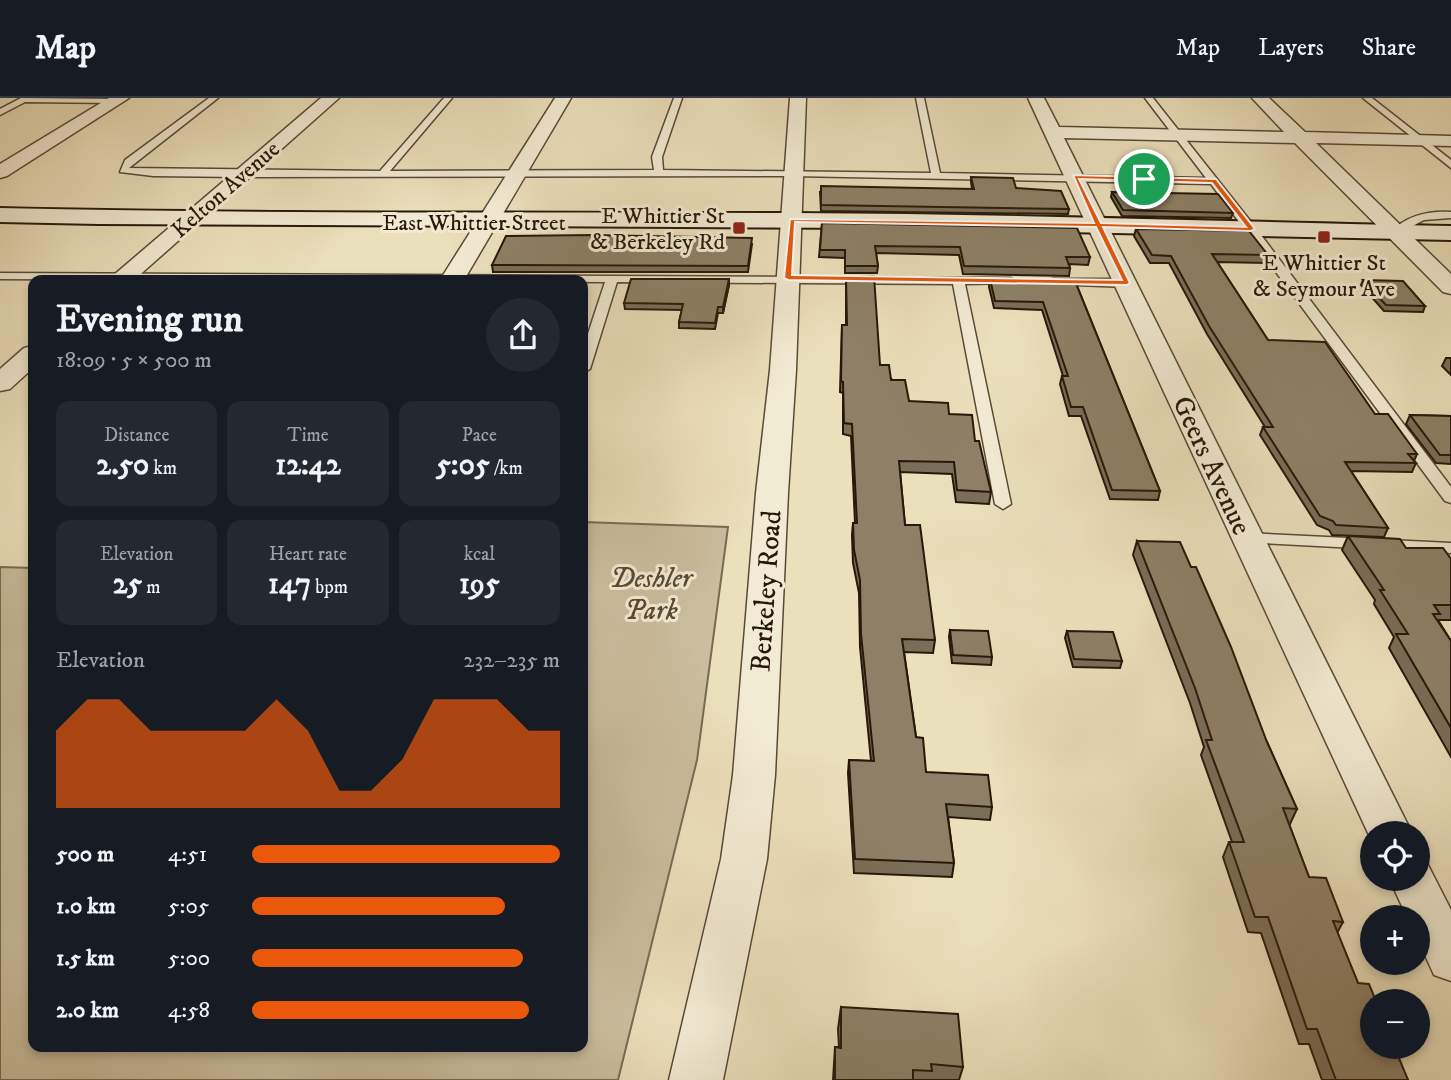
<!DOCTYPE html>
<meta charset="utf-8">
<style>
:root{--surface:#171b24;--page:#242831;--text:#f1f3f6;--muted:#9ea1a6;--line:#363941;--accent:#ea580c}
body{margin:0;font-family:"IM FELL DW Pica",serif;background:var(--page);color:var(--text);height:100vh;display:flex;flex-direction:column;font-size:26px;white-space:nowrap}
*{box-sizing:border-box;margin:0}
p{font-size:23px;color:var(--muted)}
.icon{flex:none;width:38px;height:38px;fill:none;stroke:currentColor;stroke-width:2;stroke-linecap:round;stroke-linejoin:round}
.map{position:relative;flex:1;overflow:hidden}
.drawer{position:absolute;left:28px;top:177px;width:560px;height:777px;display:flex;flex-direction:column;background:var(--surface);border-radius:14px;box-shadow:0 4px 10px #0003}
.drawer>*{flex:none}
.fabs{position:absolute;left:1360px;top:723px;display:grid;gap:14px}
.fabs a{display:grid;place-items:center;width:70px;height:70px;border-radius:50%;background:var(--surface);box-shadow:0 4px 10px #0003;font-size:35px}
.pin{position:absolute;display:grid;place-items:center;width:60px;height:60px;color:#fff;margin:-30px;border:4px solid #fff;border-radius:50%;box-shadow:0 2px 7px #0007}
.round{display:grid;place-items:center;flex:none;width:74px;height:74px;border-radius:37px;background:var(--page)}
.headline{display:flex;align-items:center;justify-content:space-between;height:119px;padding:0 28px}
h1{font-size:38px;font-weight:800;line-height:52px}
.metrics{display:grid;grid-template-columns:repeat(3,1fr);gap:10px;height:119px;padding:7px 28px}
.metrics div{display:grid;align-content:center;border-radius:14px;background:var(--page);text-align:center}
.metrics b{font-size:30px;font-weight:800}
.metrics small{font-size:19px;font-weight:400}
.metrics p{font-size:19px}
.chart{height:196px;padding:14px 28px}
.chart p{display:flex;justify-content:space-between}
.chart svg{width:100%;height:126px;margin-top:7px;fill:var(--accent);opacity:.7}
ul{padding:0 28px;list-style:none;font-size:23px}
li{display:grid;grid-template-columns:112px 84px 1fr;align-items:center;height:52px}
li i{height:18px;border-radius:9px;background:var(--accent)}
header{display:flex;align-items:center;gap:42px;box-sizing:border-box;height:98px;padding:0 35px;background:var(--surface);border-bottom:2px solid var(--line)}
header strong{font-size:33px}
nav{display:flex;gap:38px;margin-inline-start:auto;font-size:24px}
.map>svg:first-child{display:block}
.green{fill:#cabe9e;stroke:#786b54;stroke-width:2}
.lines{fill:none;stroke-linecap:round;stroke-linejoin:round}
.lane-casing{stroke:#584a36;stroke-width:3}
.street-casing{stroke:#584a36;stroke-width:3}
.secondary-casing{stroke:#271809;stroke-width:4}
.lane{fill:#f2ebd3;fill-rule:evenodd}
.street{fill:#f2ebd3;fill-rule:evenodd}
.secondary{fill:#f2ebd3;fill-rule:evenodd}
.wall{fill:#796e58;stroke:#271809;stroke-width:2}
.shaded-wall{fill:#635a47;stroke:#271809;stroke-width:2}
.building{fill:#8d8066;stroke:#271809;stroke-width:2}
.route{fill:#ea580c;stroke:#fff;stroke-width:2;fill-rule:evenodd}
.poi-dot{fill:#8f2418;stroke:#f2ebd3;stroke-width:2.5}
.labels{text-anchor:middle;stroke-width:6;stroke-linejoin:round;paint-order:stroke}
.far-street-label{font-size:23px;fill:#271809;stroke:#f2ebd3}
.far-poi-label{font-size:23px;fill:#271809;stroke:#f2ebd3;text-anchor:end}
.street-label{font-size:28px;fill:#271809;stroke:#f2ebd3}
.park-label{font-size:28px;font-style:italic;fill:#584a36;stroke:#f2ebd3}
</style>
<header>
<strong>Map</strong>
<nav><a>Map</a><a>Layers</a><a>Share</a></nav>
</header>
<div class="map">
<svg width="1451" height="982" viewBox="0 0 1451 982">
<rect width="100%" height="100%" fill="#ebe0bc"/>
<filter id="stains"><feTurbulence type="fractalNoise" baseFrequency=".00286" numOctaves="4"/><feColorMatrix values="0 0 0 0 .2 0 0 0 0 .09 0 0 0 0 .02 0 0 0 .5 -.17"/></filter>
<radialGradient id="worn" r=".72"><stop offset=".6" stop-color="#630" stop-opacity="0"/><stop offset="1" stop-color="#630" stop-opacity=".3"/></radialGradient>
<path class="green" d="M583,424L728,429L697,662L618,982H0V469L33,470V948H583Z"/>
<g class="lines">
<g class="lane-casing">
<g id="lane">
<path d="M21,0L116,1L120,3L116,5L25,4L0,17V11Z"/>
<path d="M209,0H218L129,70L380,73L444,0H452L390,73L654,72L652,59L674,0H682L662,59L663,72L931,75L916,0H924L940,75L1206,80L1145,0H1153L1255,129L1451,389V405L1445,403L1211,86L793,78L243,79L153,78L120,74L125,62Z"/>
<path d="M1363,0H1372L1451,62V70Z"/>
<path d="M1451,114V120L1424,122L1396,137L1391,134C1407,117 1429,113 1451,114Z"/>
<path d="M0,175L1011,180L1017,183L1015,185L965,186L1011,406L1003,411L995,406L953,186L617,184L590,271L583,275V251L605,184L0,181Z"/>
<path d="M1053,181H1127L1133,185L1127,189L1049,186V182Z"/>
<path d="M1247,435L1451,445V455L1241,444L1239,440L1241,436Z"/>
</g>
</g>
<g class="street-casing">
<g id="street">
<path d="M109,0H129L7,78L0,80V66Z"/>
<path d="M321,0H339L134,182H108Z"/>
<path d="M555,0H571L464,182H440Z"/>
<path d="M790,0H806L796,272L788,395L775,677L767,761L723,982H669L721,761L733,677L756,395L770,272Z"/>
<path d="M1028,0H1044L1059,29L1284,34L1252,0H1269L1305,34L1451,38V48L1316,45L1451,176V196L1443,194L1295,45L1064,40L1412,735H1372V743L1368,735Z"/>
<path d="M33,248V270L10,291L0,293V271L24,250Z"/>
<path d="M1418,763L1428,767L1451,812V883L1434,877L1418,842V819H1407L1389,780H1418Z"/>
</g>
</g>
<g class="secondary-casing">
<path id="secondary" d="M0,110C265,116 530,114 795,115C1014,116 1232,124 1451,128V142L877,130L99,126L0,124Z"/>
</g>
<use href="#lane" class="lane"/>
<use href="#street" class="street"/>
<use href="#secondary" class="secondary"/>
</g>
<g class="wall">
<path d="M971,79L1016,90L1069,111L1068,116L821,113L820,94L972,91L971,84Z"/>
<path d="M1112,94L1233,115L1231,120L1122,118L1111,99Z"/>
<path d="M822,125L1090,159L1088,167L1069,166L1070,170L1069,178L963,176L959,157L876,155L878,168L877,175H845V160L819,159Z"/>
<path d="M1136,131L1268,157L1266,165L1217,164L1268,242L1375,316L1417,356L1414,363L1416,365L1412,374L1351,373L1388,430L1384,439L1332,437L1329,432L1317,427L1260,337L1263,329H1265L1207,236L1169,165H1150L1134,138Z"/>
<path d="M752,146L748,174H493L492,167Z"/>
<path d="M846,178L880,267L909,303L949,316L975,343L991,394L989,406L956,404L952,376L900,374L905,427L935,542L933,555L904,554L916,639L926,674L992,709L990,722L948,719L954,765L952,779L854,775L848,675L849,662L871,663L860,549L859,495L853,465L852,437L853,425H855L851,338L843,336V295L840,294L842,227H846Z"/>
<path d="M729,181V187L723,215H718L715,231L679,230V224L682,212L625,211L624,205Z"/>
<path d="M990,181L1075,183L1160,393L1158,402L1110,401L1081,318H1069L1060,286L1062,278H1063L1042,212L994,210L989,189Z"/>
<path d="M1363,182L1425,208L1423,214L1384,213L1361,187Z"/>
<path d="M1446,260H1451V277L1442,268Z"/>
<path d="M1410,317L1451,318V366L1436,365L1406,326Z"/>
<path d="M1348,438L1406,450L1451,461V522H1438L1451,543V659L1389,550L1394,539L1374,506L1375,502L1342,452Z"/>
<path d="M1137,443L1267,644L1297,711L1290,726H1289L1309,779L1343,824L1337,835L1358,885L1408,982H1322L1309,946H1299L1261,835L1248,834L1223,759L1229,744H1232L1201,657L1204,649L1190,605L1133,457Z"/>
<path d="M950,532L992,559L991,567L952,565L949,539Z"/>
<path d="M1067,533L1122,563L1120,570L1073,569L1065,540Z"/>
<path d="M841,909L963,969L959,982H833L835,949H839L838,931Z"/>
</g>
<path class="shaded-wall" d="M729,181V187L723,215V209Z"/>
<g class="building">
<path d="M971,79L1013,80L1016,90L1061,93L1069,111L821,107V88L974,91Z"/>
<path d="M1112,94L1218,96L1233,115L1123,112Z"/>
<path d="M822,125L1077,130L1090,159H1066L1070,170L964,168L960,149L875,148L878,168H845V152H820Z"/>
<path d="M1136,131L1249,133L1268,157L1212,156L1268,242L1325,244L1375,316H1388L1417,356H1408L1416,365L1345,364L1388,430L1336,427L1333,423L1320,418L1263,329H1273L1209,228L1171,158L1152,157Z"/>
<path d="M592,137L752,140L748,168L492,167L506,138Z"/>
<path d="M846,178H874L880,267H889L891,282H905L909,303L948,305L949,316L972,317L975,343H979L991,394L957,392L954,364L899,363L905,427H920L935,542L902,541L916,639L923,640L926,674L988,677L992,709L946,706L954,765L855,761L849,662L874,663L861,536L860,482L854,452L853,425H857L852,326L844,325L843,284L841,283L842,227H847Z"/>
<path d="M631,181H729L723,209H718L715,225L679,224L683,206L624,205Z"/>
<path d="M990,181L1075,183L1160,393L1112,392L1083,309H1071L1062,278H1068L1043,204L995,203Z"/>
<path d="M1363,182L1403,183L1425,208L1386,207Z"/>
<path d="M1410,317L1451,318V357H1440Z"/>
<path d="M1348,438L1400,441L1406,450H1443L1451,461V507H1434L1440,516H1433L1451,543V630L1396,536H1408L1380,492H1384Z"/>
<path d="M1137,443L1180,444L1191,469H1196L1231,549L1267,644L1297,711L1283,710L1309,779L1326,780L1343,824L1333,823L1358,885L1369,886L1376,903H1372V948H1394L1408,982H1336L1317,931H1307L1268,819H1255L1229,744H1244L1206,642H1212L1195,590Z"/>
<path d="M950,532L988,533L992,559L953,557Z"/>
<path d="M1067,533L1113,534L1122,563L1074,561Z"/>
<path d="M841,909L958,916L963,969L931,966L932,973L913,972V982H835V949L841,950Z"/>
</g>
<path class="route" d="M1073,77L1216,81L1255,131L1251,133L1103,129L1130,185L1127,187L788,182L784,180L790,121L1094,125ZM1079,81L1212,85L1246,129L1101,125ZM795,124L1096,129L1122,182L792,177Z"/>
<g class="poi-dot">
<rect x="732" y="123" width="14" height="14" rx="3.5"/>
<rect x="1317" y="132" width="14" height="14" rx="3.5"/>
</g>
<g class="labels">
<g class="far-street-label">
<text transform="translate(225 91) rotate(-41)" y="8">Kelton Avenue</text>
<text x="474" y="132">East Whittier Street</text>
</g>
<g class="far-poi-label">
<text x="725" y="125">E Whittier St<tspan x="725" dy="26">&amp; Berkeley Rd</tspan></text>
<text x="1324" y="172" text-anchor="middle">E Whittier St<tspan x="1324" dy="26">&amp; Seymour Ave</tspan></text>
</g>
<g class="street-label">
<text transform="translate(1213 367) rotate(65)" y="10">Geers Avenue</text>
<text transform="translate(765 493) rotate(-86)" y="10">Berkeley Road</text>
</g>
<g class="park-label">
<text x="651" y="489">Deshler<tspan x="651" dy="32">Park</tspan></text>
</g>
</g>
<rect width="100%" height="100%" filter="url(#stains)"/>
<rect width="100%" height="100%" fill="url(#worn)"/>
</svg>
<div class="fabs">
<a><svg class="icon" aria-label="locate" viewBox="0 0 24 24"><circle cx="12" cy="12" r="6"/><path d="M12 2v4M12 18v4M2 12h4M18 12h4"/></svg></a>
<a>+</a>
<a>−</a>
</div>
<div class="pin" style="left:1144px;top:81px;background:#1e9e55"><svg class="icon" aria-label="arrive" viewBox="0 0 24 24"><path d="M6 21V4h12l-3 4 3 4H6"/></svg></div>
<section class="drawer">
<div class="headline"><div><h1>Evening run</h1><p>18:09 · 5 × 500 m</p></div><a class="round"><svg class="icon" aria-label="share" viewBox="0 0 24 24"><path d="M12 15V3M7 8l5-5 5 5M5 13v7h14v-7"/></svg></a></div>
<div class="metrics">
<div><p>Distance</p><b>2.50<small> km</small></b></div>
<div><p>Time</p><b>12:42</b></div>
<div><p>Pace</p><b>5:05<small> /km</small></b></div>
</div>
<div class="metrics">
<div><p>Elevation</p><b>25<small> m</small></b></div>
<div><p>Heart rate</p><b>147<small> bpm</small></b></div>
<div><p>kcal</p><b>195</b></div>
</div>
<div class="chart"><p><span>Elevation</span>232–235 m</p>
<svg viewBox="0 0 160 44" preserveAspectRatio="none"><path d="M0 44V17L10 6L20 6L30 17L40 17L50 17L60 17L70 6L80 17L90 38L100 38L110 27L120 6L130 6L140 6L150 17L160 17V44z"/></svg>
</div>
<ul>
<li><b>500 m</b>4:51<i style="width:100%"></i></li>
<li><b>1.0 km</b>5:05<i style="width:82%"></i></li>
<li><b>1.5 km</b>5:00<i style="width:88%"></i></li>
<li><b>2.0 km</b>4:58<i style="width:90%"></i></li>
</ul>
</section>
</div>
